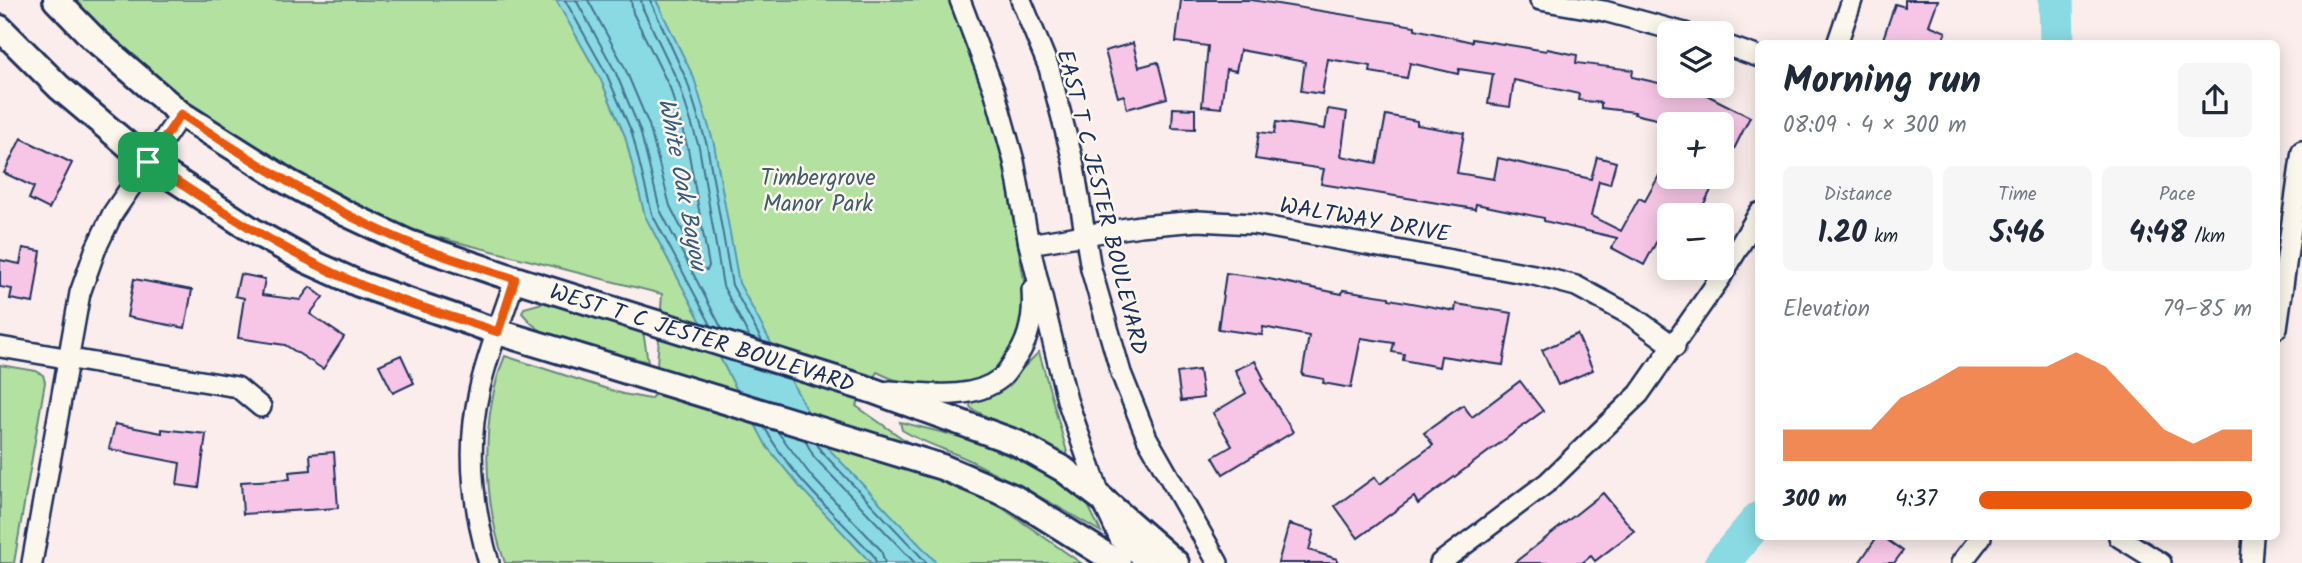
<!DOCTYPE html>
<meta charset="utf-8">
<style>
:root{--surface:#fff;--page:#f6f6f7;--text:#1f2937;--muted:#747a83;--accent:#ea580c}
body{margin:0;font-family:Kalam,sans-serif;background:var(--page);color:var(--text);height:100vh;display:flex;flex-direction:column;font-size:26px;white-space:nowrap}
*{box-sizing:border-box;margin:0}
p{font-size:23px;color:var(--muted)}
.icon{flex:none;width:38px;height:38px;fill:none;stroke:currentColor;stroke-width:2;stroke-linecap:round;stroke-linejoin:round}
.map{position:relative;flex:1;overflow:hidden}
.sheet{position:absolute;left:1755px;top:40px;width:525px;height:500px;display:flex;flex-direction:column;background:var(--surface);border-radius:10px;box-shadow:0 4px 18px #0003}
.sheet>*{flex:none}
.buttons{position:absolute;left:1657px;top:21px;display:grid;gap:14px}
.buttons a{display:grid;place-items:center;width:77px;height:77px;border-radius:10px;background:var(--surface);box-shadow:0 4px 18px #0003;font-size:35px}
.pin{position:absolute;display:grid;place-items:center;width:60px;height:60px;color:#fff;margin:-30px;border-radius:14px;box-shadow:0 4px 10px #0006}
.round{display:grid;place-items:center;flex:none;width:74px;height:74px;border-radius:10px;background:var(--page)}
.summary{display:flex;align-items:center;justify-content:space-between;height:119px;padding:0 28px}
h1{font-size:38px;font-weight:800;line-height:52px}
.stats{display:grid;grid-template-columns:repeat(3,1fr);gap:10px;height:119px;padding:7px 28px}
.stats div{display:grid;align-content:center;border-radius:10px;background:var(--page);text-align:center}
.stats b{font-size:30px;font-weight:800}
.stats small{font-size:19px;font-weight:400}
.stats p{font-size:19px}
.chart{height:196px;padding:14px 28px}
.chart p{display:flex;justify-content:space-between}
.chart svg{width:100%;height:126px;margin-top:7px;fill:var(--accent);opacity:.7}
ul{padding:0 28px;list-style:none;font-size:23px}
li{display:grid;grid-template-columns:112px 84px 1fr;align-items:center;height:52px}
li i{height:18px;border-radius:9px;background:var(--accent)}
.map>svg:first-child{display:block}
.green{fill:#b3e1a0;stroke:#67887f;stroke-width:2}
.water{fill:#89dae3;stroke:#5d96ae;stroke-width:2}
.lines{fill:none;stroke-linecap:round;stroke-linejoin:round}
.shore{stroke:#477393;stroke-width:2}
.river{stroke:#89dae3;stroke-width:35}
.building{fill:#f7c6e6;stroke:#1b2f5e;stroke-width:2}
.minor-casing{stroke:#1b2f5e;stroke-width:24}
.major-casing{stroke:#1b2f5e;stroke-width:30}
.minor{stroke:#fbf7ec;stroke-width:19}
.major{stroke:#fbf7ec;stroke-width:24}
.route-casing{stroke:#fff;stroke-width:14}
.route{stroke:#ea580c;stroke-width:9}
.labels{text-anchor:middle;stroke-width:5;stroke-linejoin:round;paint-order:stroke}
.park-label{font-size:23px;fill:#415c6e;stroke:#fbf7ec}
.street-label{font-size:23px;fill:#1b2f5e;stroke:#fbf7ec}
.water-label{font-size:24px;font-style:italic;fill:#365a7f;stroke:#fbf7ec}
</style>
<div class="map">
<svg width="2302" height="563" viewBox="0 0 2302 563">
<rect width="100%" height="100%" fill="#faedeb"/>
<filter id="ink" filterUnits="userSpaceOnUse"><feTurbulence type="fractalNoise" baseFrequency=".0143" numOctaves="2"/><feDisplacementMap in="SourceGraphic" scale="14" xChannelSelector="R" yChannelSelector="G"/><feConvolveMatrix kernelMatrix="1 2 1 2 8 2 1 2 1" color-interpolation-filters="sRGB"/></filter>
<g filter="url(#ink)">
<g class="green">
<path d="M72,0H948L967,42L992,113L1007,183L1028,303C1027,321 1022,328 1014,344C1010,351 1006,361 1000,367C969,397 912,390 877,372L856,406L1081,563H505C483,502 480,416 505,356L623,394L650,399L655,394L662,294L417,232L376,215L297,175L221,127L148,71Z"/>
<path d="M546,302H558L643,331L648,362L543,332L532,324L522,313L524,308Z"/>
<path d="M1039,352L1069,459L972,409L970,406L971,403L1007,384Z"/>
<path d="M0,365L36,371L43,375L45,382L14,563H0Z"/>
<path d="M900,422L969,439L1028,464L1085,499L1101,532C1058,506 1013,482 967,459C945,449 923,443 902,430Z"/>
</g>
<path class="water" d="M556,0H656L694,78L714,144L739,283L826,446L937,563H871L800,487L767,447L645,216L625,136L600,78Z"/>
<g class="lines">
<g class="shore">
<path d="M565,0L607,75L632,133L652,214L711,325"/>
<path d="M576,0L615,71L640,130L660,210L722,329"/>
<path d="M588,0L624,66L649,125L670,206L702,269L707,270L709,266L688,149L670,88L633,13L631,0"/>
<path d="M641,0L643,9L679,84L699,147L723,286L750,338"/>
<path d="M650,0L687,81L707,145L732,285L762,341"/>
<path d="M765,428C790,476 837,516 874,556L876,563"/>
<path d="M777,431L812,477L881,550L885,563"/>
<path d="M805,440L814,457L915,563"/>
<path d="M817,444L821,451L927,563"/>
</g>
<g class="river">
<path d="M2056,0L2057,44"/>
<path d="M1722,563L1759,519"/>
</g>
</g>
<g class="building">
<path d="M1181,0H1252L1415,26V29L1472,42V39L1546,51L1547,49L1577,55L1576,63L1633,70L1632,77L1703,93L1750,117L1722,173V124H1699L1677,113L1674,123L1634,114L1635,112L1601,108V103L1578,100L1579,94L1514,80L1510,107L1488,104L1493,74L1459,69L1458,74L1410,63L1407,78L1370,72L1371,66L1328,59L1322,94L1301,91L1305,62L1240,50L1236,71L1226,69L1221,108L1202,106L1208,46L1176,42Z"/>
<path d="M1905,0H1938L1929,25L1946,32L1942,44L1921,39L1919,44H1897L1883,39L1895,4L1905,7Z"/>
<path d="M1133,43L1139,67L1158,62L1167,98L1127,109L1124,95L1118,97L1105,51Z"/>
<path d="M1173,108L1195,109V129L1172,128Z"/>
<path d="M1328,109L1347,112L1341,156L1377,163L1386,115L1417,121V125L1464,133L1457,173L1494,179L1498,158L1591,179L1597,157L1616,162L1610,184L1599,181L1591,216L1621,231L1639,198L1645,201L1661,172L1670,177H1718L1698,215H1670V240L1660,235L1644,265L1612,248L1617,238L1544,221V218L1476,204L1475,209L1321,184L1324,169L1255,159L1259,132L1274,134L1276,122L1325,129Z"/>
<path d="M21,138L72,163L49,209L29,199L34,187L4,173Z"/>
<path d="M23,248L41,251L33,303L10,299L12,289L0,287V260L20,264Z"/>
<path d="M1226,273L1269,279L1342,294L1343,290L1389,297V299L1455,311L1456,304L1512,313L1503,365L1441,356L1439,367L1403,360L1404,354L1392,352L1394,343L1361,338L1351,388L1323,383L1324,379L1302,375L1309,336L1263,327L1262,335L1218,329Z"/>
<path d="M240,274L265,279L262,295L300,300L310,287L323,297L310,314L344,337L323,369L285,345L238,338L244,298L235,296Z"/>
<path d="M134,279L192,290L185,328L127,317Z"/>
<path d="M1577,334L1593,370L1558,385L1542,350Z"/>
<path d="M401,355L414,383L393,393L379,365Z"/>
<path d="M1255,361L1264,379L1261,380L1293,432L1223,474L1213,457L1232,446L1213,413L1246,393L1235,370Z"/>
<path d="M1199,370L1203,398L1181,401L1177,373Z"/>
<path d="M1520,381L1543,411L1418,504L1414,497L1358,538L1335,506L1375,477L1380,484L1433,445L1424,433L1463,405L1472,417Z"/>
<path d="M115,424L162,433V429L206,434L199,488L177,485L180,463L109,449Z"/>
<path d="M334,452L338,508L243,514L241,482L290,479L289,472L311,470L310,454Z"/>
<path d="M1603,493L1634,531L1595,561L1591,556L1582,563H1514Z"/>
<path d="M1289,524L1314,531L1309,550L1337,559V563H1278Z"/>
<path d="M1877,537H1883L1903,551L1894,563H1859Z"/>
</g>
<g class="lines">
<g class="minor-casing">
<g id="minor">
<path d="M960,0L995,93L1014,161L1029,244L1067,400L1101,498L1120,539L1147,563"/>
<path d="M1021,0L1049,68L1073,161L1091,269L1121,373L1147,438L1218,563"/>
<path d="M1540,0L1604,11L1685,33"/>
<path d="M1722,44L1759,57"/>
<path d="M1837,44L1852,0"/>
<path d="M1029,244L1140,226L1198,221L1253,224L1534,275L1576,286L1632,316L1675,347"/>
<path d="M2277,328L2302,151"/>
<path d="M0,347L237,387L261,407"/>
<path d="M890,391C925,393 971,402 1001,378C1006,374 1010,367 1014,361C1030,340 1034,316 1032,290"/>
<path d="M2119,537L2161,563"/>
<path d="M32,563L80,293L96,248L113,213L181,114"/>
<path d="M489,563C473,508 466,449 479,392C487,354 503,317 515,279"/>
<path d="M1440,563L1548,482L1639,394L1721,277L1759,213"/>
<path d="M1961,563L1981,537"/>
<path d="M2251,563L2253,537"/>
</g>
</g>
<g class="major-casing">
<g id="major">
<path id="s1" d="M56,0L95,40L181,114L288,182L347,214L409,243L515,279L871,390L1017,443L1063,469L1101,498L1176,563"/>
<path d="M0,28L59,87L148,162L255,232L306,260L359,284L498,332L942,467L1013,497L1118,563"/>
</g>
</g>
<use href="#minor" class="minor"/>
<use href="#major" class="major"/>
</g>
</g>
<g class="lines" filter="url(#ink)">
<g class="route-casing">
<path id="route" d="M181,114C254,162 328,210 409,243C443,257 480,267 515,279L498,332C451,316 402,303 356,283C282,251 215,207 148,162Z"/>
</g>
<use href="#route" class="route"/>
</g>
<g class="labels">
<g class="park-label">
<text x="818" y="185">Timbergrove<tspan x="818" dy="26">Manor Park</tspan></text>
</g>
<g class="street-label">
<text transform="translate(1103 202) rotate(76)" y="8">EAST T C JESTER BOULEVARD</text>
<text transform="translate(1365 219) rotate(10)" y="8">WALTWAY DRIVE</text>
<text dy="8" stroke="none"><textPath href="#s1" startOffset="740">WEST T C JESTER BOULEVARD</textPath></text>
</g>
<g class="water-label">
<text transform="translate(683 184) rotate(79)" y="8">White Oak Bayou</text>
</g>
</g>
</svg>
<div class="buttons">
<a><svg class="icon" aria-label="layers" viewBox="0 0 24 24"><path d="M12 4l9 5-9 5-9-5zM3 14l9 5 9-5"/></svg></a>
<a>+</a>
<a>−</a>
</div>
<div class="pin" style="left:148px;top:162px;background:#1e9e55"><svg class="icon" aria-label="arrive" viewBox="0 0 24 24"><path d="M6 21V4h12l-3 4 3 4H6"/></svg></div>
<section class="sheet">
<div class="summary"><div><h1>Morning run</h1><p>08:09 · 4 × 300 m</p></div><a class="round"><svg class="icon" aria-label="share" viewBox="0 0 24 24"><path d="M12 15V3M7 8l5-5 5 5M5 13v7h14v-7"/></svg></a></div>
<div class="stats">
<div><p>Distance</p><b>1.20<small> km</small></b></div>
<div><p>Time</p><b>5:46</b></div>
<div><p>Pace</p><b>4:48<small> /km</small></b></div>
</div>
<div class="chart"><p><span>Elevation</span>79–85 m</p>
<svg viewBox="0 0 160 44" preserveAspectRatio="none"><path d="M0 44V33L10 33L20 33L30 33L40 22L50 17L60 11L70 11L80 11L90 11L100 6L110 11L120 22L130 33L140 38L150 33L160 33V44z"/></svg>
</div>
<ul>
<li><b>300 m</b>4:37<i style="width:100%"></i></li>
</ul>
</section>
</div>
